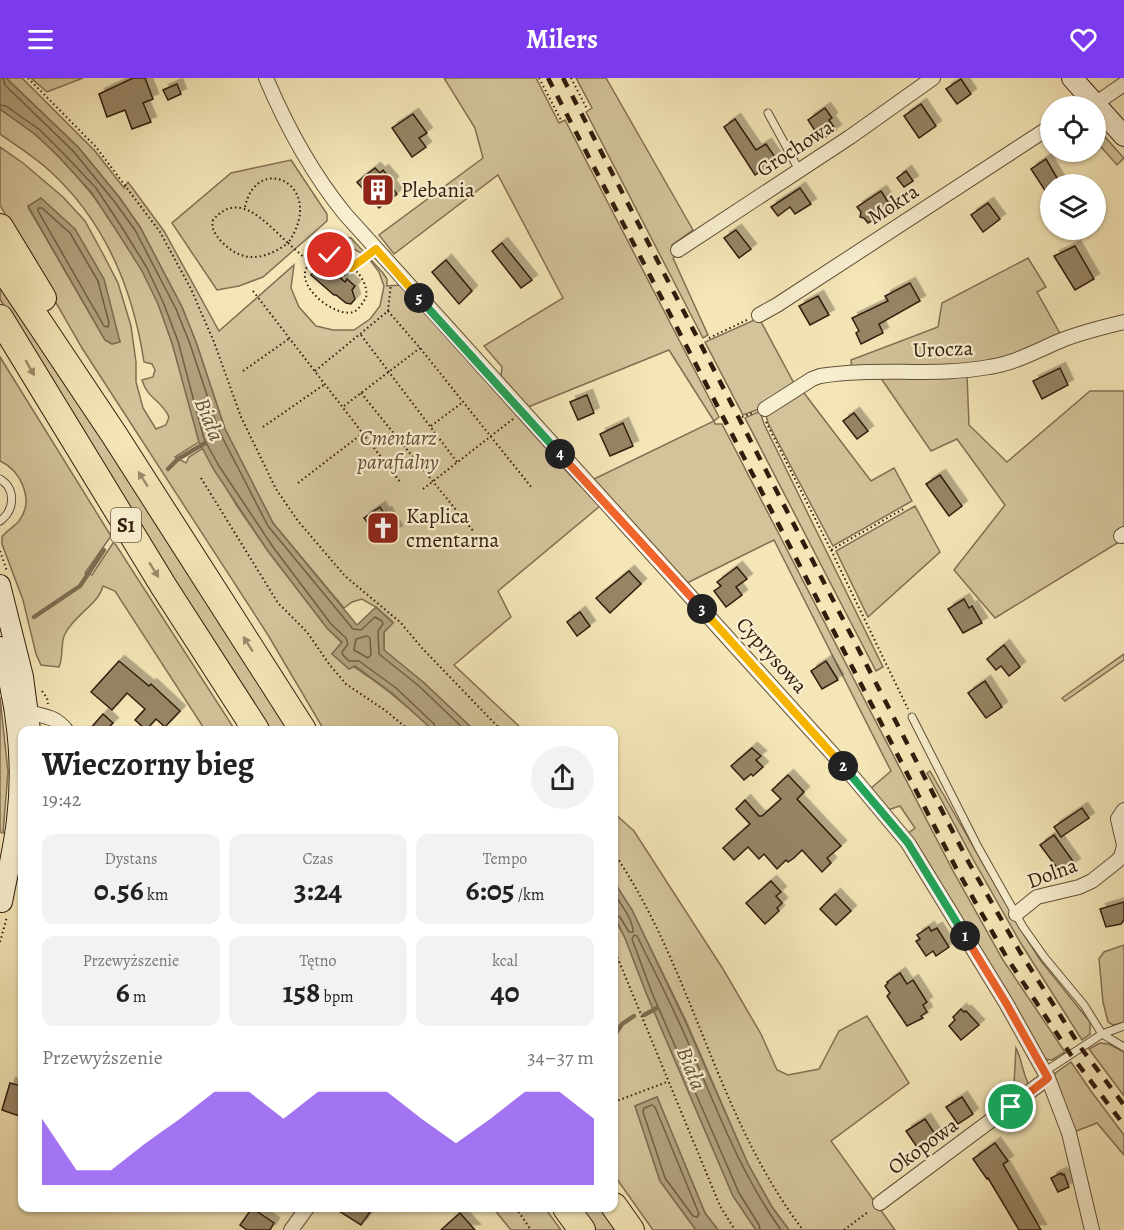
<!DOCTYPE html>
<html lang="pl">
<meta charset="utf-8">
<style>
:root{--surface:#fff;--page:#f2f2f2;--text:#222;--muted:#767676;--accent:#7c3aed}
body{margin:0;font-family:Alegreya,serif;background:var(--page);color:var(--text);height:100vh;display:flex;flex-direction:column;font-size:22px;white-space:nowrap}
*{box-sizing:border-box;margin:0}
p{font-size:20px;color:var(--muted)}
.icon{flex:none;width:33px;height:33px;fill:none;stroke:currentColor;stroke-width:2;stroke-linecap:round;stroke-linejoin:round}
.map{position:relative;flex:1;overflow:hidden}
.sheet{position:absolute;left:18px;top:648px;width:600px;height:486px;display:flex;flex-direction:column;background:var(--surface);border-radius:12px;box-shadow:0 2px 4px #0004}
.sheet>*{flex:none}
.buttons{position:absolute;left:1040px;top:18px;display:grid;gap:12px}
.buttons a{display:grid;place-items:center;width:66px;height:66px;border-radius:50%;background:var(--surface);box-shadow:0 2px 4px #0004;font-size:30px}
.pin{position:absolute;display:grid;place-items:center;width:51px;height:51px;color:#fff;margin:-26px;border:3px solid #fff;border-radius:50%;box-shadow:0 2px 6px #0007}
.km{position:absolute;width:30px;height:30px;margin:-15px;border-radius:50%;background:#222;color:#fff;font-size:16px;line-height:30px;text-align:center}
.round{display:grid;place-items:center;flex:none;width:63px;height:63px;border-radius:32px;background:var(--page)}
.headline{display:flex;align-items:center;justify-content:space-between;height:102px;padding:0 24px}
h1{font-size:33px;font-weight:600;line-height:45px}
.metrics{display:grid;grid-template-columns:repeat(3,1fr);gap:9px;height:102px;padding:6px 24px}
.metrics div{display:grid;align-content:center;border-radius:12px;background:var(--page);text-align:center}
.metrics b{font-size:30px;font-weight:600}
.metrics small{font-size:16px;font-weight:400}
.metrics p{font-size:16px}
.chart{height:168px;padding:12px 24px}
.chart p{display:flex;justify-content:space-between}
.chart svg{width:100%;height:108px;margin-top:6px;fill:var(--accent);opacity:.7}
header{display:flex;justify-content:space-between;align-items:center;height:78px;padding:0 24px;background:var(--accent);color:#fff;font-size:27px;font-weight:600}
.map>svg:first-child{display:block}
.green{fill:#d3c39a;stroke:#826f53;stroke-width:1.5;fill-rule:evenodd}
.water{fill:#b1a17d;stroke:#7d6b50;stroke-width:1.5}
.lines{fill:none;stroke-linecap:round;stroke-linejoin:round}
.shore{stroke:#705e44;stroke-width:1.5}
.stream{stroke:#7d6b50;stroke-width:4.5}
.building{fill:#968565;stroke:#301b0c;stroke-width:1.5;filter:url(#shadow)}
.service-casing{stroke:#614e37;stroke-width:9}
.minor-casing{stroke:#614e37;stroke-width:16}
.secondary-casing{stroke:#301b0c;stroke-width:22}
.motorway-casing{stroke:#301b0c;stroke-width:28}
.path{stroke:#301b0c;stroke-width:2;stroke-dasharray:1.5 3;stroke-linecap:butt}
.service{stroke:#f8efd0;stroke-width:7}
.minor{stroke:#f8efd0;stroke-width:14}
.secondary{stroke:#f8efd0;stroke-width:20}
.motorway{stroke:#f4e6b7;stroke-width:26}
.rail{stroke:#301b0c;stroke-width:4.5;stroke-dasharray:10 10;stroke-linecap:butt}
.oneway{fill:#9c8b6a}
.split-1-casing{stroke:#fff;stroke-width:12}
.split-2-casing{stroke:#fff;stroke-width:12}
.split-3-casing{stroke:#fff;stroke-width:12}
.split-4-casing{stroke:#fff;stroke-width:12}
.split-5-casing{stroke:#fff;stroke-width:12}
.split-6-casing{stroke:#fff;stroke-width:12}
.split-1{stroke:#f0652b;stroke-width:8}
.split-2{stroke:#22a559;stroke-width:8}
.split-3{stroke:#f5b400;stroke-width:8}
.split-4{stroke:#f0652b;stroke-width:8}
.split-5{stroke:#22a559;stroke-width:8}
.split-6{stroke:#f5b400;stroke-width:8}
.labels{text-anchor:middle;stroke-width:4.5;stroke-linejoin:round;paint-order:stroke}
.shield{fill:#f8efd0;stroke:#6c5b47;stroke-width:1.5}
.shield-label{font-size:20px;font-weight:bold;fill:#301b0c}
.street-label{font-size:21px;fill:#301b0c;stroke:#f8efd0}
.poi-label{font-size:21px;fill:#301b0c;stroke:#f8efd0;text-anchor:start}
.park-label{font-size:21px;font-style:italic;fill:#614d37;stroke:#f8efd0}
.water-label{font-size:22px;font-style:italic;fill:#645139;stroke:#f8efd0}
</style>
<header><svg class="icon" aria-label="menu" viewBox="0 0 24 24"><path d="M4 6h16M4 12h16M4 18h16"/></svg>Milers<svg class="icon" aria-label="heart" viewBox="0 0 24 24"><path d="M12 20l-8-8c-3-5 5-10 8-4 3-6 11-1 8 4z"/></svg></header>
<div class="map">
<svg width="1124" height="1152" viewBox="0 0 1124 1152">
<defs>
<filter id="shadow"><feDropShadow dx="5.5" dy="-5.5" stdDeviation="0" flood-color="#0004"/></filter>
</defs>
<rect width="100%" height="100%" fill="#f4e6b7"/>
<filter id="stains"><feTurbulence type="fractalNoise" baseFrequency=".00333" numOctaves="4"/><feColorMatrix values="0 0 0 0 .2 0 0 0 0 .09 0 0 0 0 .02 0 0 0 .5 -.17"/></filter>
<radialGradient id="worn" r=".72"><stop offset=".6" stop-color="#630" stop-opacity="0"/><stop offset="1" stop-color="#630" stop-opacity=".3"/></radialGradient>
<g class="green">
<path d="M6,0H22L95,73L124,110L128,104L164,153L219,253L294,187L291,210L299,229L316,248L333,252H354L370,241L380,228L384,208L379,194L367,178L352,170L337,165L314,168L335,157L351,160L383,195L387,201V208L400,207L569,396L600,428L498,513L511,539L454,587L523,652H474L423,604L384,572V554L393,544L376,529L362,521L352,524L344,530L273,445L225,351L196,264L182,229L140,149L119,119L78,69Z"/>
<path d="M31,0H83L47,14Z"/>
<path d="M444,0H536L559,45L565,42L719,339L714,343L715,346H722L952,791L1003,882L1065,974L1052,982L1043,981L907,756L915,750L900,728L888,732L870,711L891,693L774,462L685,506L592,402L714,343L669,272L528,329L501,298L502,289L484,268L563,220L498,97L394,176L379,157L483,80L475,50Z"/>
<path d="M576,0H606L693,152L672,167L676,178L673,180L708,257L703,260L586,34L592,30Z"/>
<path d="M0,31C12,40 26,48 37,58C86,101 134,167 159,228C176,272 187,318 199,364L175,379L186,385L189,379L203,370L237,428L268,473L327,550L342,565L332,576C371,597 401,623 433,652H324L268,557L82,270L0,127V69L23,85L63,119L85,143L103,176L118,205L131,248L136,284V304L143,330L156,351L166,347L169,339C161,321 148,322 142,302L153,299L155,292L152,286L144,284C133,211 106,145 51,94C36,80 17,68 0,56ZM28,129L120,263V264L112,266L105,262Z"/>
<path d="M1095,48L1124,80L1117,87L1095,62Z"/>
<path d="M291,82L327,136V143L263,199L239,208L217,212L172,145L231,95Z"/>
<path d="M1028,180L1046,209L1037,214L1062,259L990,287L852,293L851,282L938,249L942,225Z"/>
<path d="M0,202L292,652H266L21,257L0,221Z"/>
<path d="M759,240L796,309L762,330L743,337L705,264Z"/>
<path d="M0,279L111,458L85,495L92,497L113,465L116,467L235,652H205L115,513L103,508C98,527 74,537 65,556C60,565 64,577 59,589L41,587L36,576L23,522L2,466V459C6,453 14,449 19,443C35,422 21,393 0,383Z"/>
<path d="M878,296H967L969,347L1007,384L1090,313H1124V451L1115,457L1119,464L995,540L954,492L1005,427L957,361L931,373Z"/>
<path d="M801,311L871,403L894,390L912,423L833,468L768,345L766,337Z"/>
<path d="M760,333L764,346L883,589L876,593L745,340Z"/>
<path d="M915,428L940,474L868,539L836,473Z"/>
<path d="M1124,576V582L1065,623L1062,620Z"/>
<path d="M0,619L8,694L3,755L0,754Z"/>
<path d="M930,693L1021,852L1041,883L1090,944V956L1082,962L1020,864L974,783L927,695Z"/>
<path d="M614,735L634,753L723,891L761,956L777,992L788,997L819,991L839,953L867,938L909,1005L831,1063L895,1152H789L772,1129L748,1086L686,943L632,832L614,804Z"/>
<path d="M614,839L625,860L647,917L733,1118L756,1152H718L705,1135L657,1019L635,1028L660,1103L696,1152H653L614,1097Z"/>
<path d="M1124,867V945L1113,947L1108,944L1103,924L1099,881L1104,874Z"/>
<path d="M1100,965L1109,966L1124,974V1018L1089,971Z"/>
<path d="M1016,970C1022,981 1022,994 1029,1007L1022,1018L1014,1006Z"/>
<path d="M1071,984L1091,1013L1124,1057V1077L1097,1045L1074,1054L1054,1001V996Z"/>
<path d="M493,1130H545L561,1152H511Z"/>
<path d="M577,1130H604L621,1152H593Z"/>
</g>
<g class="water">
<path d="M0,0H6L78,69L119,119L140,149L182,229L196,264L225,351L273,445L357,547L376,529L393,545L384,554V572L423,604L474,652H433L392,615L355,588L349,591L332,576L342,564L327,550L268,473L214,392L199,364L172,265L158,226L142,193L118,155L91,114L58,78L36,57L0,31Z"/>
<path d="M41,120L75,151L104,201L120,264L112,266L105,262L28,128Z"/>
<path d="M614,804L632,832L685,943L748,1086L772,1129L789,1152H756L733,1118L647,917L625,860L614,838Z"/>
<path d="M657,1019L705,1135L718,1152H696L660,1103L635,1028Z"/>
</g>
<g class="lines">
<g class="shore">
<path d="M3,0L5,7L73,73L114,123L135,152L176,231L190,266L219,353L268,448L353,551L361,552L375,539L382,543L383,546L378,553L379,576L419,608L465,652"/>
<path d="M0,27L6,28L40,52L62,74L96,110L123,151L147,190L163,224L178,263L204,361L219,388L273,469L331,546L346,560L348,566L342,574L343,577L349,583H359L396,610L434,646L436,652"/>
<path d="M38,130H42L70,155L98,203L109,245L108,249L104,248L38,133Z"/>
<path d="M367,558L370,560L371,577L368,580L354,572L356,561Z"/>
<path d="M614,815C621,827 633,841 633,854H629L620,839L614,837"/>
<path d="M652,1027L655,1029L699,1136L697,1139L693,1138L665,1100L643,1034L644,1030Z"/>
<path d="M760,1152L759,1147L739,1115L652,915L632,861L634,857L637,858C654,893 672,927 687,962C715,1027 740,1095 781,1152"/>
</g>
<g class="stream">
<path d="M168,391L178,381L205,365"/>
<path d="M34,539L80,508L104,472"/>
<path d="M644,937L657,930"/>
<path d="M614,958L622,946L634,938"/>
</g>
</g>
<g class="building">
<path d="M133,0H145L153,21L143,25L151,44L132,51L125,32L107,39L99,16Z"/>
<path d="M961,1L971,16L957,26L946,11Z"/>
<path d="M177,6L181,16L168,22L163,12Z"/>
<path d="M921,26L936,48L919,60L904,38Z"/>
<path d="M825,30L832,40L829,42L836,52L821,62L808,42Z"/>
<path d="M413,36L427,55L419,60L426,69L412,79L392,50Z"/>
<path d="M735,41L756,72L766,66L777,82L755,97L724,49Z"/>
<path d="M1046,81L1060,105L1050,106V111L1046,114L1031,91Z"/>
<path d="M375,90L380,95L383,92L393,104L390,107L397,116L379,130L357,104Z"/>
<path d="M906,93L913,103L904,109L897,100Z"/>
<path d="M800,110L811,126L795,136L790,129L778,138L771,129Z"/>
<path d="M881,113L892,130L868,145L864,140L860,139L861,134L857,129Z"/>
<path d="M988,125L1000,141L983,154L971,137Z"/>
<path d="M736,152L751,171L739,180L724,160Z"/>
<path d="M502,165L532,202L521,210L492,173Z"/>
<path d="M1075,168L1094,201L1075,212L1054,178Z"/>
<path d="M446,182L472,213L459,226L432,194Z"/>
<path d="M322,185L345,204L347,201L355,208L352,212L355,221L351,226L346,225L336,217H334L311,197Z"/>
<path d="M910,205L920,223L879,246L883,255L861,266L856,255L859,253L852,240L888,223L885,218Z"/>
<path d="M818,218L829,237L810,247L799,228Z"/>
<path d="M1060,290L1068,307L1042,321L1033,303Z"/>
<path d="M587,317L594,335L578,342L570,324Z"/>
<path d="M854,335L868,353L857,361L843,343Z"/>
<path d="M623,345L633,368L610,378L600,356Z"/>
<path d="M940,397L962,428L949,438L926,406Z"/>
<path d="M380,429L384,436L386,434L397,453L381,464L364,440Z"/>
<path d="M737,489L747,501L736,509L742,517L726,529L714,513L721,508L717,504Z"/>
<path d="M629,493L641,506L610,535L596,520Z"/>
<path d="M964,521L969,530L972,528L982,545L963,555L948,531Z"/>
<path d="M580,534L590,548L577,558L567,544Z"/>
<path d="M1004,567L1020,589L1009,598L1001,588L996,592L987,581Z"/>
<path d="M119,583L149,608L151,606L180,633L165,649L156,641L146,652L135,642L145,631L127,615L112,632L91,614Z"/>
<path d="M826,583L838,602L822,611L811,593Z"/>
<path d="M985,603L1002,629L986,640L968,615Z"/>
<path d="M103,636L113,645L106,652H89Z"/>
<path d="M752,670L761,678L756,682L763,689L753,698L751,696L744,702L731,688Z"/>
<path d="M788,697L804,714L797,721L841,768L827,780L831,785L822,794L802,772L794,780L788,784L786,782L777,791L764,776L759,781L748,769L734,782L723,770L750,746L736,731L745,722L759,738H762L781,721L772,712Z"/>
<path d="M1082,730L1089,740L1061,759L1054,749Z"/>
<path d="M1054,757L1075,786L1061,795L1040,767Z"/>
<path d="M771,803L781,814L776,818L782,825L777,830L779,833L765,846L746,825Z"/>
<path d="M835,816L851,833L836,847L820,831Z"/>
<path d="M1124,824V842L1121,846L1106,849L1100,831Z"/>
<path d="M929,849L931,853L937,850L949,869L936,878L933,873L926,878L916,863L920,861L917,857Z"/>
<path d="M900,895L907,906L913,902L927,924L923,927L927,934L921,938L923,940L907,948L887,918L890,915L885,908L888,905L887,904Z"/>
<path d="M961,931L964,934L966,933L979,947L961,962L949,948L955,942L953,939Z"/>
<path d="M10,1005L22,1008V1039L2,1032Z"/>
<path d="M962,1019L973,1036L958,1046L946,1029Z"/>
<path d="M925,1041L937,1059L919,1072L906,1053Z"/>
<path d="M995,1065L1008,1083L1003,1086L1041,1152H1019L988,1100L987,1101L973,1081Z"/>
<path d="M1061,1095L1062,1097L1064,1096L1069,1109L1058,1114L1051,1100Z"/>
<path d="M252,1130L274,1145L270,1152H247L240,1147Z"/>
<path d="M334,1130H373L361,1147Z"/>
<path d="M460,1135L475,1152H441Z"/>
</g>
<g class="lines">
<g class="service-casing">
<g id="service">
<path d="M768,35L799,92"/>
<path d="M0,401C16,411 15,432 0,443"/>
<path d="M912,639L978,769L1023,849L1045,880L1084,927L1102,956L1044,994"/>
<path d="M1124,948L1102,956L1124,969"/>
</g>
</g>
<g class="minor-casing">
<g id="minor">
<path d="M266,0C287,50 311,94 345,136L848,693L908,765L1006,925L1048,1000L1069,1055L1092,1152"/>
<path d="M1095,26L1124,6"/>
<path d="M678,172L850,59L933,0"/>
<path d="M759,237L777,227L1050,49"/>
<path d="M765,331L812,301L820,298C876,289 934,299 989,289C1016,285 1038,272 1062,262C1082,254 1103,249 1124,244"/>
<path d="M1121,458L1124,456"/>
<path d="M21,630C37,640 52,634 66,652"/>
<path d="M1124,732L1118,741L1124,767"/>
<path d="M1016,836L1037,819L1079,809L1092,803L1116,784L1121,779L1124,768"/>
<path d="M880,1125L1048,1000"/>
<path d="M291,1152L307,1130"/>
</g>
</g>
<g class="secondary-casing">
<g id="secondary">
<path d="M1072,0L1124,58"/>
<path d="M0,507L23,599L30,652"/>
<path d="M0,569C17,624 24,685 17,742C14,770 7,797 2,824"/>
</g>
</g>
<g class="motorway-casing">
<g id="motorway">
<path d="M0,149L43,220"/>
<path d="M0,186L115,358L303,652"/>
<path d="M0,240L164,509L256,652"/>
<path d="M614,1128L631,1152"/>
<path d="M566,1130L582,1152"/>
</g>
</g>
<g class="path">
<path d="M28,0L96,69L160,154L191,211L214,264L241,339L276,411L298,443L345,498L400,544L422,570L501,652"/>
<path d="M539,0L562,44"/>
<path d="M571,0L587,31"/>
<path d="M245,129C257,73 328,107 288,165C266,145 239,111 213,142C211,151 215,156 221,163C242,186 265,182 288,165L317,191"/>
<path d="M325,177C345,179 370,199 366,220C362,225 359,232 353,234C331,241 275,192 325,177Z"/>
<path d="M341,201L351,190L366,179"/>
<path d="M253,213L401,405"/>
<path d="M388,233L391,206"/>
<path d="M361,257L457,384"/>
<path d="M709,260L747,242"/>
<path d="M243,293L290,260"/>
<path d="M315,293L388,233L420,270L532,410"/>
<path d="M361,315L474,454"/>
<path d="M344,328L420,270"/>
<path d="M742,339L753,335"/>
<path d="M766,344L831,472L905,430"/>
<path d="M431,348L463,324"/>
<path d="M263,349L325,306"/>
<path d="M201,400L278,525L307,554L329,586L346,606L386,633L409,652"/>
<path d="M298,405L363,355"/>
<path d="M423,411L513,341"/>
<path d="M831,472L908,631"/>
<path d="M0,473L7,493"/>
<path d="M42,613L47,620L48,626"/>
<path d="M614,775C693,891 716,1038 803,1152"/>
<path d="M0,864L7,839"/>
<path d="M614,871L720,1128L735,1152"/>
<path d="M614,1024L667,1004"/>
<path d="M516,1130L531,1152"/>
<path d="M844,1152L868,1134"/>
</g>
<use href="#service" class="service"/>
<use href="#minor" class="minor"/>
<use href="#secondary" class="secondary"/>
<use href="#motorway" class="motorway"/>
<g class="rail">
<path d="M548,0L956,790L1007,880L1071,977L1124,1047"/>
<path d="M563,0L969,785L1020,874L1081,970L1124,1027"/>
</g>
</g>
<defs><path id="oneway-solid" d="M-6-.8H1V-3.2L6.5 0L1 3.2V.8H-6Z" transform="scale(1.5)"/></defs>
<g class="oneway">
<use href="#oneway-solid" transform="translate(30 290) rotate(60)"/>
<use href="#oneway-solid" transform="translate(143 401) rotate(-122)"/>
<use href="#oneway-solid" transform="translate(154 492) rotate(58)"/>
<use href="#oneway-solid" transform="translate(248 566) rotate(-122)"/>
</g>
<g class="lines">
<g class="split-1-casing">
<path id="split-1" d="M965,858L1006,925L1048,1000L1011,1029"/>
</g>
<g class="split-2-casing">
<path id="split-2" d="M843,688L908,765L965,858"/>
</g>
<g class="split-3-casing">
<path id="split-3" d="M702,531L843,688"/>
</g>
<g class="split-4-casing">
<path id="split-4" d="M560,376L702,531"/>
</g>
<g class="split-5-casing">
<path id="split-5" d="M419,220L560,376"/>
</g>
<g class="split-6-casing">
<path id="split-6" d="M330,177L351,190L376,171L419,220"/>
</g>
<use href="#split-1" class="split-1"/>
<use href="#split-2" class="split-2"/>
<use href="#split-3" class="split-3"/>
<use href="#split-4" class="split-4"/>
<use href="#split-5" class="split-5"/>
<use href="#split-6" class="split-6"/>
</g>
<defs>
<g id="building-square" transform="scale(1.725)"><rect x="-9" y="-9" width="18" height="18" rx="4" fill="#8f2418" stroke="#f8efd0"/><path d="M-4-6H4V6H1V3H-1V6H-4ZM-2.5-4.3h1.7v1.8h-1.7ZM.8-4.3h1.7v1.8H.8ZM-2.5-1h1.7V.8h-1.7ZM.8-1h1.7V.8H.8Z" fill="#fff"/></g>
<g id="church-square" transform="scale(1.725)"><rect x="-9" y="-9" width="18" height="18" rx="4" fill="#8f2418" stroke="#f8efd0"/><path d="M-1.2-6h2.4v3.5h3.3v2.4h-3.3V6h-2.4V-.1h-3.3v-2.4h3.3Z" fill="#fff"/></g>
</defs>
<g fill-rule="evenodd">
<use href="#building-square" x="378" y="112"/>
<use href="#church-square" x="383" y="450"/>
</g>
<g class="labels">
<rect class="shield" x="111" y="430" width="30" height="34" rx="4.5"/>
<g class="shield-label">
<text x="126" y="454">S1</text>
</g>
<g class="street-label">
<text transform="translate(795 70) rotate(-33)" y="7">Grochowa</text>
<text transform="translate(893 126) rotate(-33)" y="7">Mokra</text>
<text transform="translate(943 271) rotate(-2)" y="7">Urocza</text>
<text transform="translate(772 577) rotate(48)" y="7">Cyprysowa</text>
<text transform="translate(1052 795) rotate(-20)" y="7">Dolna</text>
<text transform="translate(923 1068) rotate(-36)" y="7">Okopowa</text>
</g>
<g class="poi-label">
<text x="401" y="119">Plebania</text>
<text x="406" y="445">Kaplica<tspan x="406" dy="24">cmentarna</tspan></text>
</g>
<g class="park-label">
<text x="398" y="367">Cmentarz<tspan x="398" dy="24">parafialny</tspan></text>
</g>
<g class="water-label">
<text transform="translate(210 341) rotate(68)" y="8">Biała</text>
<text transform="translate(692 990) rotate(68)" y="8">Biała</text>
</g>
</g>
<rect width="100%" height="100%" filter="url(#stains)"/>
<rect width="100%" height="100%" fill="url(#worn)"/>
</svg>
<div class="buttons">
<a><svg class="icon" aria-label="locate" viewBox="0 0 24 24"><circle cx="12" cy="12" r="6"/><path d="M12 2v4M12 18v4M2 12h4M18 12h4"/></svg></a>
<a><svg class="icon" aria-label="layers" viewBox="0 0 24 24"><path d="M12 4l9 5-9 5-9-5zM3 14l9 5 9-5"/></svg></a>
</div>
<div class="pin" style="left:1011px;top:1029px;background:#1e9e55"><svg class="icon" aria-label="arrive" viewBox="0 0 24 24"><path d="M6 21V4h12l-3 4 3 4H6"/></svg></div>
<div class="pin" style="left:330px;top:177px;background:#d93025"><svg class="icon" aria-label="check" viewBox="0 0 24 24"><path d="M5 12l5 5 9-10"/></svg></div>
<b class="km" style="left:965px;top:858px">1</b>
<b class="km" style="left:843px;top:688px">2</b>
<b class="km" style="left:702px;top:531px">3</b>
<b class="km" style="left:560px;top:376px">4</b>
<b class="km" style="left:419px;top:220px">5</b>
<section class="sheet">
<div class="headline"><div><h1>Wieczorny bieg</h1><p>19:42</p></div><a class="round"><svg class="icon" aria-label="share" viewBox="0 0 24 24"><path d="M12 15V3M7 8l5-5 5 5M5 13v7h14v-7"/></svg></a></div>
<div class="metrics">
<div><p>Dystans</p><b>0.56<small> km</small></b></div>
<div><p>Czas</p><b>3:24</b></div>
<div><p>Tempo</p><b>6:05<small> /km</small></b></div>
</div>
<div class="metrics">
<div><p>Przewyższenie</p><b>6<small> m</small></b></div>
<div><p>Tętno</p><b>158<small> bpm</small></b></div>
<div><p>kcal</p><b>40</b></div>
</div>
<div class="chart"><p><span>Przewyższenie</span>34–37 m</p>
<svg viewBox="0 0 160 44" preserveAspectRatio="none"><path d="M0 44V17L10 38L20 38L30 27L40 17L50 6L60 6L70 17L80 6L90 6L100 6L110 17L120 27L130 17L140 6L150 6L160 17V44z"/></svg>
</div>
</section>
</div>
